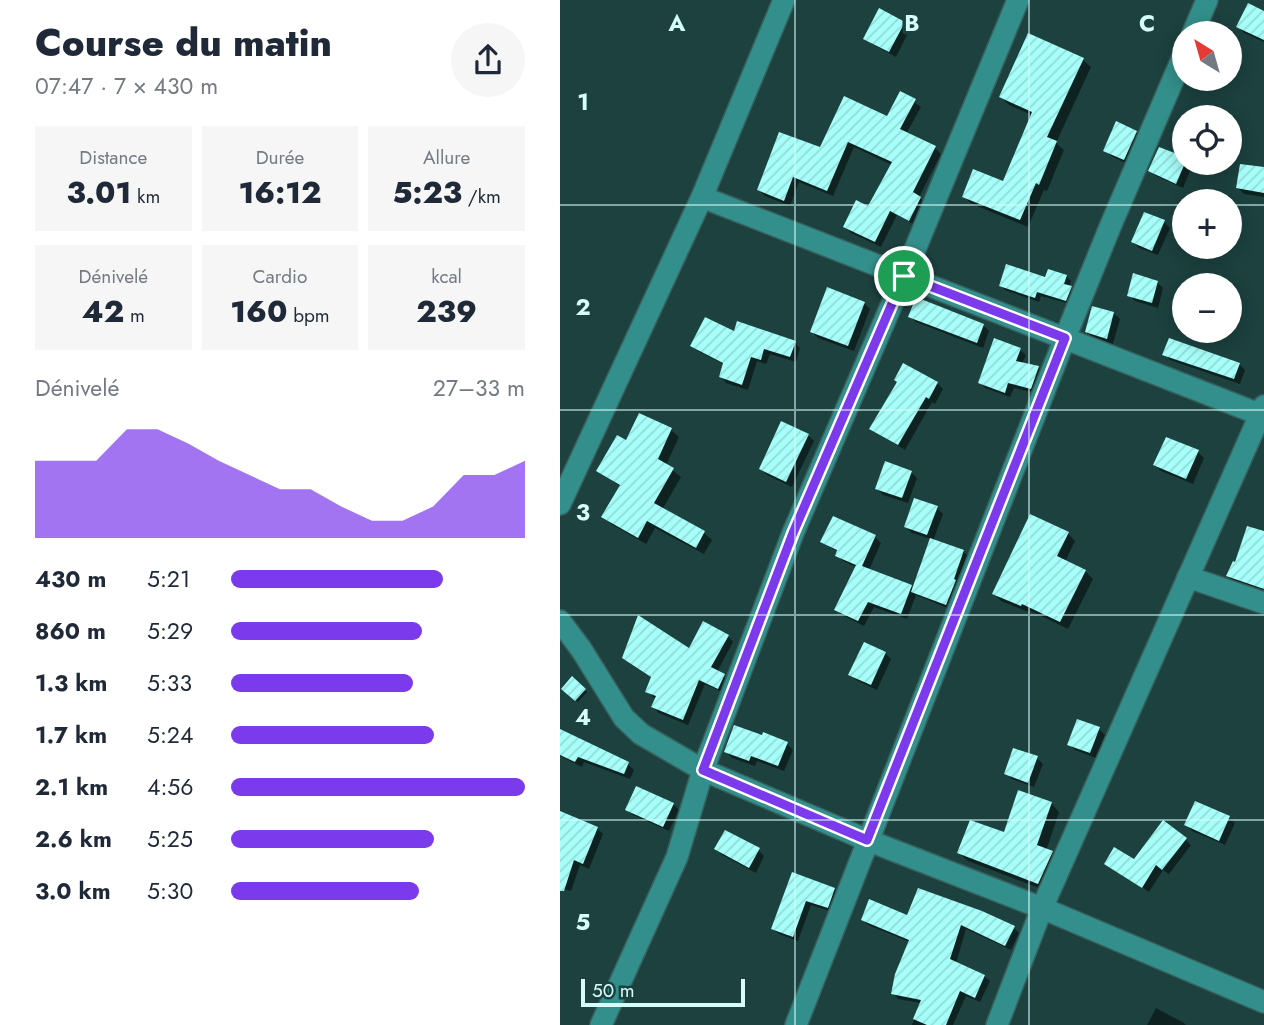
<!DOCTYPE html>
<html lang="fr">
<meta charset="utf-8">
<style>
:root{--surface:#fff;--page:#f6f6f7;--text:#1f2937;--muted:#747a83;--accent:#7c3aed}
body{margin:0;font-family:Jost,sans-serif;background:var(--page);color:var(--text);height:100vh;display:flex;flex-direction:column;font-size:26px;white-space:nowrap}
*{box-sizing:border-box;margin:0}
p{font-size:23px;color:var(--muted)}
.icon{flex:none;width:38px;height:38px;fill:none;stroke:currentColor;stroke-width:2;stroke-linecap:round;stroke-linejoin:round}
.map{position:relative;flex:1;overflow:hidden}
.side{display:flex;flex-direction:column;background:var(--surface);width:560px}
.side>*{flex:none}
.needle{width:46px;rotate:323deg}
.controls{position:absolute;left:612px;top:21px;display:grid;gap:14px}
.controls a{display:grid;place-items:center;width:70px;height:70px;border-radius:50%;background:var(--surface);box-shadow:0 4px 18px #0003;font-size:35px}
.scale{position:absolute;left:21px;bottom:18px;width:164px;box-sizing:border-box;padding-left:7px;border:4px solid #d5fefb;border-top:0;font-size:19px;line-height:24px;white-space:nowrap;color:#d5fefb;-webkit-text-stroke:5px #1c413f;paint-order:stroke}
.pin{position:absolute;display:grid;place-items:center;width:60px;height:60px;color:#fff;margin:-30px;border:4px solid #fff;border-radius:50%;box-shadow:0 2px 7px #0007}
.round{display:grid;place-items:center;flex:none;width:74px;height:74px;border-radius:37px;background:var(--page)}
.head{display:flex;align-items:center;justify-content:space-between;height:119px;padding:0 35px}
h1{font-size:38px;font-weight:800;line-height:52px}
.stats{display:grid;grid-template-columns:repeat(3,1fr);gap:10px;height:119px;padding:7px 35px}
.stats div{display:grid;align-content:center;border-radius:0px;background:var(--page);text-align:center}
.stats b{font-size:30px;font-weight:800}
.stats small{font-size:19px;font-weight:400}
.stats p{font-size:19px}
.chart{height:196px;padding:14px 35px}
.chart p{display:flex;justify-content:space-between}
.chart svg{width:100%;height:126px;margin-top:7px;fill:var(--accent);opacity:.7}
ul{padding:0 35px;list-style:none;font-size:23px}
li{display:grid;grid-template-columns:112px 84px 1fr;align-items:center;height:52px}
li i{height:18px;border-radius:9px;background:var(--accent)}
main{display:flex;flex:1;min-height:0}
.map>svg:first-child{display:block}
.shadow{fill:#0007}
.building{fill:url(#building-hatch)}
.lines{fill:none;stroke-linecap:round;stroke-linejoin:round}
.minor-casing{stroke:#37605d;stroke-width:24}
.minor{stroke:#338f8b;stroke-width:21}
.route-casing{stroke:#fff;stroke-width:14}
.route{stroke:#7c3aed;stroke-width:9}
.grid{fill:none;stroke:#d5fefb;stroke-width:2;stroke-opacity:0.55}
.grid-label{font-size:23px;text-anchor:middle;font-weight:bold;fill:#d5fefb;stroke:#1c413f;stroke-width:7;stroke-linejoin:round;paint-order:stroke}
</style>
<main>
<section class="side">
<div class="head"><div><h1>Course du matin</h1><p>07:47 · 7 × 430 m</p></div><a class="round"><svg class="icon" aria-label="share" viewBox="0 0 24 24"><path d="M12 15V3M7 8l5-5 5 5M5 13v7h14v-7"/></svg></a></div>
<div class="stats">
<div><p>Distance</p><b>3.01<small> km</small></b></div>
<div><p>Durée</p><b>16:12</b></div>
<div><p>Allure</p><b>5:23<small> /km</small></b></div>
</div>
<div class="stats">
<div><p>Dénivelé</p><b>42<small> m</small></b></div>
<div><p>Cardio</p><b>160<small> bpm</small></b></div>
<div><p>kcal</p><b>239</b></div>
</div>
<div class="chart"><p><span>Dénivelé</span>27–33 m</p>
<svg viewBox="0 0 160 44" preserveAspectRatio="none"><path d="M0 44V17L10 17L20 17L30 6L40 6L50 11L60 17L70 22L80 27L90 27L100 33L110 38L120 38L130 33L140 22L150 22L160 17V44z"/></svg>
</div>
<ul>
<li><b>430 m</b>5:21<i style="width:72%"></i></li>
<li><b>860 m</b>5:29<i style="width:65%"></i></li>
<li><b>1.3 km</b>5:33<i style="width:62%"></i></li>
<li><b>1.7 km</b>5:24<i style="width:69%"></i></li>
<li><b>2.1 km</b>4:56<i style="width:100%"></i></li>
<li><b>2.6 km</b>5:25<i style="width:69%"></i></li>
<li><b>3.0 km</b>5:30<i style="width:64%"></i></li>
</ul>
</section>
<div class="map">
<svg width="704" height="1025" viewBox="0 0 704 1025">
<defs>
<pattern id="building-hatch" width="6" height="6" patternUnits="userSpaceOnUse" patternTransform="scale(1.75)"><rect width="6" height="6" fill="#a7fffa"/><path d="M-1 1l2-2M0 6l6-6M5 7l2-2" fill="none" stroke="#92dbd7"/></pattern>
</defs>
<rect width="100%" height="100%" fill="#1c413f"/>
<g class="shadow">
<path d="M688,5L704,12V42L684,33L678,27Z"/>
<path d="M344,23L350,29L336,57L312,44L306,38Z"/>
<path d="M523,60L531,67L496,143L504,150L487,191L484,190L468,227L412,204L404,197L444,184L472,115L449,105L441,97Z"/>
<path d="M341,93L361,107L346,134L375,148L381,154L359,197L366,204L355,225L337,215L321,247L291,233L285,227L309,208L332,165L294,147L273,196L239,182L230,206L205,196L199,190L260,150L328,118Z"/>
<path d="M576,132L582,138L570,165L551,156L545,150Z"/>
<path d="M625,163L632,166L623,188L596,176L590,170Z"/>
<path d="M681,166L704,169V197L684,194L678,188Z"/>
<path d="M604,222L610,228L598,255L579,248L573,242Z"/>
<path d="M506,276L511,281L509,287L515,293L511,304L481,296L479,302L445,290L441,285Z"/>
<path d="M597,282L603,288L598,308L575,301L569,295Z"/>
<path d="M304,303L310,309L294,351L258,338L252,332Z"/>
<path d="M553,313L560,319L553,344L533,338L527,332Z"/>
<path d="M350,316L423,325L429,331L423,348L356,322Z"/>
<path d="M435,341L460,350L466,355L462,364L478,368L483,373L476,393L454,388L450,397L425,388L420,382Z"/>
<path d="M235,343L240,348L236,362L210,354L206,364L197,361L188,390L166,383L161,377L165,365L138,351L132,345Z"/>
<path d="M605,354L679,364L685,370L680,384L610,360Z"/>
<path d="M377,383L383,389L375,404L372,402L345,450L311,429Z"/>
<path d="M80,415L111,430L119,437L106,465L121,477L102,510L144,533L152,540L144,554L95,528L86,544L51,524L44,516L61,487L38,470L67,443Z"/>
<path d="M248,435L254,441L232,487L207,475L201,469Z"/>
<path d="M638,452L644,458L633,484L601,471L595,465Z"/>
<path d="M351,472L357,478L348,503L323,495L317,489Z"/>
<path d="M377,508L383,514L373,541L403,551L409,557L392,610L356,595L347,619L314,607L304,626L282,615L276,609L296,567L283,561L277,555L278,552L262,542L273,518L315,537L321,543L309,570L354,589L371,539L352,533L346,527Z"/>
<path d="M688,528L704,533V593L674,582L668,576L676,564Z"/>
<path d="M508,533L515,541L505,562L525,571L533,579L508,629L469,610L468,612L441,601L434,593Z"/>
<path d="M168,636L173,642L157,672L170,681L164,693L145,684L128,725L99,713L93,707L96,699L87,692L92,678L70,663L129,651Z"/>
<path d="M325,653L331,659L317,690L296,680L290,674Z"/>
<path d="M12,679L27,692L18,702L3,689Z"/>
<path d="M539,729L545,735L536,758L515,750L509,744Z"/>
<path d="M0,740L68,764L74,770L70,779L24,762L22,767L0,756Z"/>
<path d="M227,744L233,750L224,771L197,761L195,766L172,758L166,752Z"/>
<path d="M477,758L483,764L474,787L452,779L446,773Z"/>
<path d="M491,803L499,812L486,851L500,861L487,891L408,861L399,853L445,835Z"/>
<path d="M113,804L119,810L109,831L73,815L67,809Z"/>
<path d="M0,813L37,828L43,834L29,869L20,865L11,891L0,888Z"/>
<path d="M669,818L675,823L665,845L632,831L626,825Z"/>
<path d="M625,839L631,845L609,874L603,870L589,892L546,863L574,861Z"/>
<path d="M156,849L198,850L204,856L196,873L162,855Z"/>
<path d="M233,875L275,890L280,895L273,912L251,905L238,941L219,934L213,929Z"/>
<path d="M348,918L454,928L459,933L451,950L406,929L396,963L424,976L430,981L420,1002L406,996L393,1025H352L361,1003L338,999L333,993L350,942L308,925L303,920Z"/>
<path d="M596,1008L624,1023L626,1025H587Z"/>
</g>
<g class="building">
<path d="M688,3L704,11V40L676,27Z"/>
<path d="M319,8L345,22L329,52L303,39Z"/>
<path d="M468,33L524,58L487,137L497,141L479,185L476,183L460,220L402,197L413,169L443,181L472,112L439,97Z"/>
<path d="M340,91L356,99L340,129L376,146L353,192L361,197L349,221L330,211L315,242L283,227L296,200L308,206L332,162L288,142L267,191L233,177L224,201L197,190L219,132L260,147L284,96L327,116Z"/>
<path d="M556,121L577,131L564,160L543,151Z"/>
<path d="M599,147L625,157V163L616,184L588,171Z"/>
<path d="M680,164L704,167V193L676,188Z"/>
<path d="M584,212L605,220L592,251L571,242Z"/>
<path d="M446,264L485,277L488,269L507,275L504,284L512,286L506,301L477,292L475,298L439,286Z"/>
<path d="M573,273L598,281L592,303L567,296Z"/>
<path d="M267,287L305,302L288,346L250,332Z"/>
<path d="M356,297L424,324L417,343L348,317Z"/>
<path d="M532,306L554,312L547,339L525,332Z"/>
<path d="M145,317L174,331L177,321L236,341L230,357L204,349L201,360L191,357L182,385L159,377L163,363L130,346Z"/>
<path d="M434,338L461,348L456,361L479,366L471,389L448,383L445,393L418,383Z"/>
<path d="M609,338L680,363L674,379L602,355Z"/>
<path d="M343,363L378,382L369,399L366,397L338,445L309,429L337,382L334,380Z"/>
<path d="M79,413L112,428L98,459L114,468L94,503L145,531L136,548L87,521L78,538L41,517L60,485L36,471L57,435L66,440Z"/>
<path d="M221,421L249,434L226,482L199,469Z"/>
<path d="M606,437L639,450L626,479L593,465Z"/>
<path d="M325,461L352,471L342,498L315,489Z"/>
<path d="M354,498L378,506L367,535L344,527Z"/>
<path d="M470,514L509,532L497,556L526,570L500,622L462,604L461,606L432,594Z"/>
<path d="M273,516L316,535L302,566L352,585L341,614L308,602L298,621L274,610L296,565L275,556L277,550L260,542Z"/>
<path d="M687,526L704,531V589L666,576L673,561L675,562Z"/>
<path d="M370,538L404,550L394,579L396,580L386,605L351,592Z"/>
<path d="M78,615L129,648L143,621L169,635L151,667L165,674L158,689L139,680L123,720L91,707L96,696L85,692L91,677L62,658Z"/>
<path d="M304,642L326,652L311,685L288,675Z"/>
<path d="M12,676L26,689L15,701L1,689Z"/>
<path d="M517,719L540,727L530,753L507,745Z"/>
<path d="M174,725L202,735L203,732L228,742L218,766L191,756L189,761L164,752Z"/>
<path d="M0,729L69,762L64,774L18,757L15,762L0,755Z"/>
<path d="M453,748L478,756L468,783L444,774Z"/>
<path d="M76,786L114,803L103,827L65,810Z"/>
<path d="M458,790L492,802L477,845L493,851L478,884L397,853L410,820L444,832Z"/>
<path d="M635,801L670,816L659,841L624,825Z"/>
<path d="M0,811L38,827L23,864L14,860L4,891H0Z"/>
<path d="M603,820L627,838L602,870L596,865L582,888L544,864L554,847L574,859Z"/>
<path d="M165,830L200,848L189,868L154,849Z"/>
<path d="M232,872L275,888L268,908L246,901L233,937L211,929Z"/>
<path d="M358,888L422,911L455,926L445,946L401,925L390,959L425,975L415,998L400,991L386,1025H367L353,1019L361,1000L331,994L335,974L349,940L301,920L309,899L347,915Z"/>
</g>
<g class="lines">
<g class="minor-casing">
<g id="minor">
<path d="M633,33L647,0"/>
<path d="M142,197L704,416"/>
<path d="M0,504L142,197L224,0"/>
<path d="M628,577L704,603"/>
<path d="M0,621L21,649L64,718L81,734L143,770L307,840L482,908L704,1002"/>
<path d="M41,1025L117,857L143,770L233,533L344,276L458,0"/>
<path d="M236,1025L505,338L550,227L625,52"/>
<path d="M437,1025L482,908L704,406"/>
</g>
</g>
<use href="#minor" class="minor"/>
</g>
<g class="lines">
<g class="route-casing">
<path id="route" d="M344,276L505,338L307,840L143,770L233,533Z"/>
</g>
<use href="#route" class="route"/>
</g>
<path class="grid" d="M235,0V1025M469,0V1025M0,205H625M670,205H704M0,410H704M0,615H704M0,820H704"/>
<g class="grid-label">
<text x="117" y="31">A</text>
<text x="352" y="31">B</text>
<text x="587" y="31">C</text>
<text x="23" y="110">1</text>
<text x="23" y="315">2</text>
<text x="23" y="520">3</text>
<text x="23" y="725">4</text>
<text x="23" y="930">5</text>
</g>
</svg>
<div class="controls">
<a><svg class="needle" viewBox="-14 -14 28 28"><path d="M0-13l5 13h-10z" fill="#e53935"/><path d="M0 13l5-13h-10z" fill="#747a83"/></svg></a>
<a><svg class="icon" aria-label="locate" viewBox="0 0 24 24"><circle cx="12" cy="12" r="6"/><path d="M12 2v4M12 18v4M2 12h4M18 12h4"/></svg></a>
<a>+</a>
<a>−</a>
</div>
<div class="scale">50 m</div>
<div class="pin" style="left:344px;top:276px;background:#1e9e55"><svg class="icon" aria-label="arrive" viewBox="0 0 24 24"><path d="M6 21V4h12l-3 4 3 4H6"/></svg></div>
</div>
</main>
